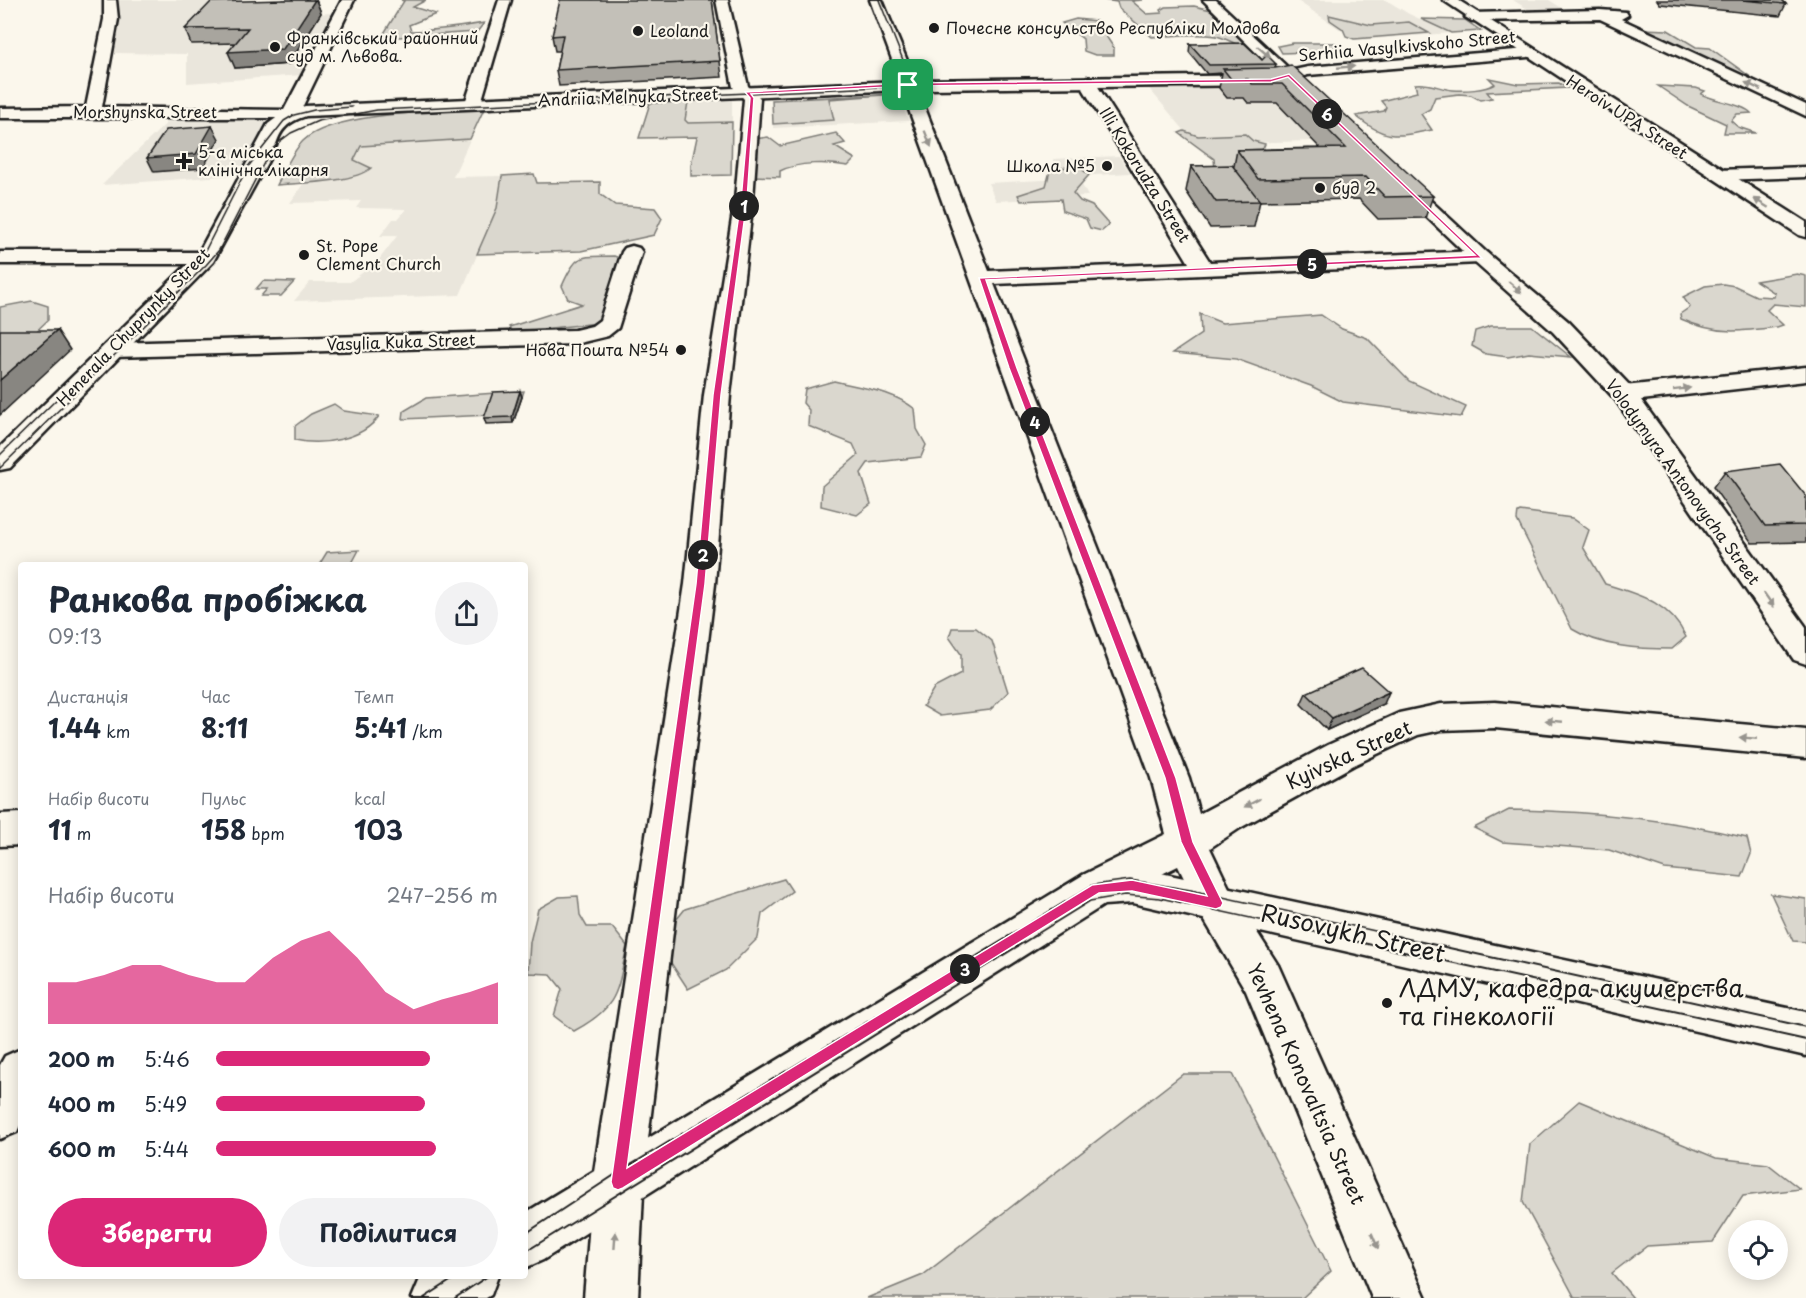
<!DOCTYPE html>
<html lang="uk">
<meta charset="utf-8">
<style>
:root{--surface:#fff;--page:#f2f2f3;--text:#1f2937;--muted:#747a83;--accent:#db2777}
body{margin:0;font-family:"Playpen Sans",sans-serif;background:var(--page);color:var(--text);height:100vh;display:flex;flex-direction:column;font-size:22px;white-space:nowrap}
*{box-sizing:border-box;margin:0}
p{font-size:20px;color:var(--muted)}
.icon{flex:none;width:33px;height:33px;fill:none;stroke:currentColor;stroke-width:2;stroke-linecap:round;stroke-linejoin:round}
.map{position:relative;flex:1;overflow:hidden}
.side{position:absolute;left:18px;top:562px;width:510px;height:717px;display:flex;flex-direction:column;background:var(--surface);border-radius:6px;box-shadow:0 3px 15px #0003}
.side>*{flex:none}
.buttons{position:absolute;left:1728px;top:1220px;display:grid;gap:12px}
.buttons a{display:grid;place-items:center;width:60px;height:60px;border-radius:50%;background:var(--surface);box-shadow:0 3px 15px #0003;font-size:30px}
.pin{position:absolute;display:grid;place-items:center;width:51px;height:51px;color:#fff;margin:-26px;border-radius:12px;box-shadow:0 3px 9px #0006}
.km{position:absolute;width:30px;height:30px;margin:-15px;border-radius:50%;background:#222;color:#fff;font-size:16px;line-height:30px;text-align:center}
.round{display:grid;place-items:center;flex:none;width:63px;height:63px;border-radius:32px;background:var(--page)}
.overview{display:flex;align-items:center;justify-content:space-between;height:102px;padding:0 30px}
h1{font-size:33px;font-weight:700;line-height:45px}
.metrics{display:grid;grid-template-columns:repeat(3,1fr);gap:9px;height:102px;padding:6px 30px}
.metrics div{display:grid;align-content:center}
.metrics b{font-size:26px;font-weight:700}
.metrics small{font-size:16px;font-weight:400}
.metrics p{font-size:16px}
.chart{height:168px;padding:12px 30px}
.chart p{display:flex;justify-content:space-between}
.chart svg{width:100%;height:108px;margin-top:6px;fill:var(--accent);opacity:.7}
.primary-button{display:flex;gap:12px;margin-top:auto;padding:12px 30px}
.primary-button a{flex:1;height:69px;border-radius:36px;background:var(--accent);color:#fff;font-size:24px;font-weight:700;line-height:69px;text-align:center}
.primary-button a+a{background:var(--page);color:var(--text)}
ul{padding:0 30px;list-style:none;font-size:20px}
li{display:grid;grid-template-columns:96px 72px 1fr;align-items:center;height:45px}
li i{height:15px;border-radius:8px;background:var(--accent)}
.map>svg:first-child{display:block}
.built{fill:#eae6dc}
.green{fill:#dad7ce;stroke:#7b7a75;stroke-width:1.5}
.lines{fill:none;stroke-linecap:round;stroke-linejoin:round}
.minor-casing{stroke:#1c1c1c;stroke-width:5}
.tertiary-casing{stroke:#1c1c1c;stroke-width:5}
.secondary-casing{stroke:#1c1c1c;stroke-width:5}
.minor{fill:#fbf7ec;fill-rule:evenodd}
.tertiary{fill:#fbf7ec;fill-rule:evenodd}
.secondary{fill:#fbf7ec;fill-rule:evenodd}
.tram-far1{stroke:#1c1c1c;stroke-width:1.5}
.tram{stroke:#1c1c1c;stroke-width:2}
.wall{fill:#a8a59e;stroke:#1c1c1c;stroke-width:1.5}
.shaded-wall{fill:#888681;stroke:#1c1c1c;stroke-width:1.5}
.building{fill:#c3c0b8;stroke:#1c1c1c;stroke-width:1.5}
.oneway{fill:#97948e}
.route{fill:#db2777;stroke:#fff;stroke-width:1.5;fill-rule:evenodd}
.poi-dot{fill:#1c1c1c;stroke:#fbf7ec;stroke-width:2}
.labels{text-anchor:middle;stroke-width:4.5;stroke-linejoin:round;paint-order:stroke}
.far-poi-label{font-size:16px;fill:#1c1c1c;stroke:#fbf7ec;text-anchor:start}
.far-street-label{font-size:16px;fill:#1c1c1c;stroke:#fbf7ec}
.street-label{font-size:20px;fill:#1c1c1c;stroke:#fbf7ec}
.near-street-label{font-size:24px;fill:#1c1c1c;stroke:#fbf7ec}
.near-poi-label{font-size:24px;fill:#1c1c1c;stroke:#fbf7ec;text-anchor:start}
</style>
<div class="map">
<svg width="1806" height="1298" viewBox="0 0 1806 1298">
<rect width="100%" height="100%" fill="#fbf7ec"/>
<filter id="ink" filterUnits="userSpaceOnUse"><feTurbulence type="fractalNoise" baseFrequency=".0167" numOctaves="2"/><feDisplacementMap in="SourceGraphic" scale="12" xChannelSelector="R" yChannelSelector="G"/><feConvolveMatrix kernelMatrix="1 2 1 2 8 2 1 2 1" color-interpolation-filters="sRGB"/></filter>
<g filter="url(#ink)">
<g class="built">
<path d="M115,0H284L276,15L335,13L303,75L187,83V54L113,53Z"/>
<path d="M1296,0H1386L1409,14L1451,33L1356,40Z"/>
<path d="M1513,0H1549L1565,10H1529Z"/>
<path d="M1275,83L1353,140L1196,144L1146,85Z"/>
<path d="M897,94L909,121L773,128L772,100Z"/>
<path d="M732,100V136L639,138L650,103Z"/>
<path d="M484,109L453,177L502,176L497,208L460,295L294,301L310,282H350L378,261L397,236H380L393,219H398L406,209L356,208L361,201L290,203L322,156L302,141L316,131L340,124L419,112Z"/>
<path d="M176,114L261,115L268,120L237,175L102,185Z"/>
<path d="M1119,156L1130,173L1077,176L1088,196L996,201L988,183L1062,179L1053,159Z"/>
</g>
<g class="green">
<path d="M401,0H426L413,7L436,14L409,25L411,31C435,31 460,27 484,23L477,32L351,40L352,37L383,35L404,1Z"/>
<path d="M1103,0H1143L1132,1L1147,14L1162,13L1160,10L1165,7L1194,6L1211,10L1252,48C1241,49 1228,38 1216,36C1195,33 1173,36 1152,37L1119,8L1117,2Z"/>
<path d="M1329,15L1371,25L1409,22L1429,33L1354,39L1346,36L1343,29L1330,20Z"/>
<path d="M1076,19L1096,21L1114,48V55H1095L1084,51L1083,39L1062,23Z"/>
<path d="M1421,19L1465,20L1481,31L1451,33Z"/>
<path d="M1643,29L1668,30L1696,47L1710,48L1755,80L1806,105Z"/>
<path d="M1293,43H1335V51L1282,53L1278,46Z"/>
<path d="M1489,78L1518,84L1559,83L1567,88L1487,92L1492,98L1480,100L1471,95L1459,94L1435,97L1430,109L1421,114L1432,130C1395,137 1385,140 1356,116L1384,111L1386,107L1381,101L1417,92L1415,84C1429,82 1440,89 1453,90C1465,91 1484,90 1495,84Z"/>
<path d="M1658,86L1696,88L1705,91L1701,94C1714,101 1743,104 1751,113L1737,114L1731,121L1738,127L1756,133H1724L1726,124L1688,106Z"/>
<path d="M897,94L829,99L834,120L773,124L772,100Z"/>
<path d="M688,102L685,120L688,123L732,122L731,175L691,176V165L697,137L639,138L650,103Z"/>
<path d="M484,109L470,139L361,146L354,160L371,168C353,183 300,183 277,185C284,171 292,152 303,141C332,112 443,111 484,109Z"/>
<path d="M1184,131L1198,136L1245,134L1253,141L1265,144L1262,151L1294,159L1215,169L1214,159L1179,133Z"/>
<path d="M836,133L845,143L834,146L855,159L848,166C828,162 798,162 780,171V177L754,176L755,139L768,137L780,146Z"/>
<path d="M1070,166L1080,168L1089,175L1073,193L1080,201L1092,206L1109,225L1102,231L1090,228L1086,219L1063,211L1061,199L1021,201L1018,195L1046,186L1050,171Z"/>
<path d="M534,174L537,183L600,182V194L615,205L655,208L662,218L654,235L581,251L477,254L497,208L502,176Z"/>
<path d="M614,256L622,259L599,323L512,332L509,327L582,304L568,299L562,286C577,252 579,257 614,256Z"/>
<path d="M1797,274L1806,276V307L1773,304L1767,310L1783,325L1777,327C1739,332 1717,335 1681,319L1680,314L1690,307L1683,297L1705,286L1723,284L1735,286L1756,296L1774,297L1775,293L1756,281Z"/>
<path d="M263,281L294,282L281,296H261L267,289H256Z"/>
<path d="M32,301L48,306V320L26,341L0,354V307Z"/>
<path d="M1200,314L1222,323L1321,315L1342,329L1367,338L1409,381L1466,407L1461,417L1343,402L1311,386L1236,359L1173,353L1201,334Z"/>
<path d="M1491,326H1532L1571,357L1529,353L1508,357L1486,354L1472,346L1475,331Z"/>
<path d="M834,381C865,389 889,389 915,409L917,429L926,445L921,457L868,463L861,473L871,504L857,515L821,506L822,486L858,455L853,444L808,426L809,410L803,403L805,389Z"/>
<path d="M524,391L522,397L495,398L489,415L403,419L404,411L426,398Z"/>
<path d="M334,404L344,411L379,416C363,440 321,446 295,440V426L311,414Z"/>
<path d="M1520,511L1572,518L1589,530L1583,547L1605,584C1640,595 1669,602 1686,637L1672,649C1639,649 1601,647 1572,629L1517,520L1518,512Z"/>
<path d="M359,550L351,565H319L327,552Z"/>
<path d="M952,628H976L992,641L1008,692L990,710L940,716L923,706L934,688L961,674V654L949,637Z"/>
<path d="M1509,810C1590,811 1668,819 1747,838L1751,854L1742,877L1665,869L1609,850L1502,842L1474,828Z"/>
<path d="M784,879L792,891L762,914L758,938L726,970L688,989L669,960L664,935L685,909Z"/>
<path d="M1771,894L1806,899V942L1793,941Z"/>
<path d="M578,896L580,915L587,927H612L627,946C617,992 619,1007 574,1031L554,1016L562,989L550,974L528,973L530,942L538,909L559,897Z"/>
<path d="M1183,1074H1232L1331,1271L1302,1298H867L923,1275Z"/>
<path d="M1579,1101L1716,1158L1768,1164L1800,1189L1743,1196L1713,1242L1647,1246L1612,1273L1633,1298H1575L1523,1202L1530,1144Z"/>
</g>
<g class="lines">
<g class="minor-casing">
<g id="minor">
<path d="M104,0H116L118,19L102,107L284,110L342,0H354L297,118H0V108L86,107L104,19Z"/>
<path d="M499,0H511L481,103L473,108L467,106L465,103Z"/>
<path d="M716,0H728L748,86L760,98L753,200L730,395L715,584L644,1172L638,1298H584L594,1172L685,584L704,395L735,200L744,99L733,87Z"/>
<path d="M1600,10L1626,12L1628,15L1621,19L1806,105V116L1600,19L1472,21L1465,17L1472,13Z"/>
<path d="M1087,77L1095,82L1210,262L1480,251L1487,253L1490,257L1487,261L1480,263L994,284L1189,778L1199,814L1328,745L1399,713L1441,704L1495,702L1806,730V758L1495,728L1441,730L1418,735L1354,765L1240,828L1210,848L1230,890L1278,965L1426,1298H1372L1246,991L1202,916L1178,866L1097,906L1083,901L1077,888L1083,875L1166,834L1151,778L900,85L908,80L916,85L989,271L1189,263L1079,82Z"/>
<path d="M1806,167V177L1717,180L1708,175L1717,170Z"/>
<path d="M632,246L639,248L642,252L618,328L608,336L575,344L113,357L105,355L101,350L105,345L113,343L575,330L592,326L600,320L622,252L625,248Z"/>
<path d="M1806,367V381L1624,402L1615,399L1611,394L1615,389L1624,386Z"/>
<path d="M21,813V845L0,846V814Z"/>
<path d="M21,1049V1123L17,1132L0,1139V1065L5,1056Z"/>
</g>
</g>
<g class="tertiary-casing">
<path id="tertiary" d="M870,0H882L915,80L1271,75L1308,67L1528,49L1535,53L1528,57L1308,75L1271,85L927,89L306,116C288,122 280,129 275,148L213,262L10,468L0,470V447L188,264H0V252H199L268,124L283,113L305,106L900,81Z"/>
</g>
<g class="secondary-casing">
<g id="secondary">
<path d="M1203,0H1216L1317,95L1319,98L1317,101H1305Z"/>
<path d="M1443,0H1458L1806,222V237L1799,235Z"/>
<path d="M1395,172L1401,173L1487,253L1569,322L1633,389L1806,627V664L1794,660L1615,399L1553,332L1473,261L1389,181L1386,177Z"/>
<path d="M1133,867L1806,1012V1056L1133,903L1104,905L543,1260L525,1268V1213L1083,875L1097,870Z"/>
<path d="M424,1276H498L491,1295L486,1298H412L420,1279Z"/>
</g>
</g>
<use href="#minor" class="minor"/>
<use href="#tertiary" class="tertiary"/>
<use href="#secondary" class="secondary"/>
<g class="tram-far1">
<path d="M189,270L205,251L247,168L284,121L294,115L314,110L352,107"/>
<path d="M0,455L60,396"/>
<path d="M0,468L206,265L219,250L269,153L279,142L291,133L318,121L377,110L901,86L911,80L879,0"/>
<path d="M1007,937L1093,885L1130,880L1191,890L1402,937"/>
<path d="M1032,937L1090,901L1125,895L1160,898L1337,937"/>
</g>
<g class="tram">
<path d="M1331,936L1806,1040"/>
<path d="M1395,936L1806,1027"/>
<path d="M525,1234L619,1172L1010,936"/>
<path d="M525,1252L1034,936"/>
<path d="M424,1298L458,1276"/>
<path d="M455,1298L488,1276"/>
</g>
</g>
<g class="wall">
<path d="M284,0H316L321,13L289,64L235,68L236,43L191,44L185,29Z"/>
<path d="M712,0L722,77L559,86L556,70L560,51H555L552,36Z"/>
<path d="M1657,0H1782L1786,4L1780,16L1660,4Z"/>
<path d="M1190,44L1276,64L1275,68L1433,196L1425,218L1378,219L1359,199L1260,201L1254,227L1210,228L1186,191L1191,166H1234L1237,150L1320,148L1277,103H1248L1244,98H1227L1219,88L1222,73L1207,74L1189,52Z"/>
<path d="M520,391L522,397L513,423L486,424L484,418Z"/>
<path d="M1725,471L1806,496V542L1752,543L1713,487Z"/>
<path d="M1306,693L1384,704L1327,730L1301,704Z"/>
</g>
<g class="shaded-wall">
<path d="M315,0H316L321,13L289,64L235,68L228,52Z"/>
<path d="M212,126L219,139L203,168L154,172L147,158Z"/>
<path d="M57,330L70,350L0,415V380Z"/>
<path d="M520,391L522,397L513,423L512,417Z"/>
<path d="M1389,692L1384,704L1327,730L1332,718Z"/>
</g>
<g class="building">
<path d="M284,0H315L283,49L228,52L248,28L185,29L211,2Z"/>
<path d="M560,0H712L720,61L556,70L563,35L552,36Z"/>
<path d="M1742,0H1782L1786,4Z"/>
<path d="M1244,43L1262,60L1267,55L1276,64L1209,65L1190,44Z"/>
<path d="M1291,65L1433,196L1385,197L1366,177L1258,179L1237,150L1346,148L1282,84H1252L1248,79H1231L1223,69L1275,68Z"/>
<path d="M212,126L196,154L147,158L166,130Z"/>
<path d="M1232,165L1260,201L1216,202L1191,166Z"/>
<path d="M0,330H57L0,380Z"/>
<path d="M520,391L512,417L484,418L493,392Z"/>
<path d="M1780,464L1806,496V525L1765,526L1725,471Z"/>
<path d="M1362,668L1389,692L1332,718L1306,693Z"/>
</g>
<defs><path id="oneway-solid" d="M-6-.8H1V-3.2L6.5 0L1 3.2V.8H-6Z" transform="scale(1.5)"/></defs>
<g class="oneway">
<use href="#oneway-solid" transform="translate(1264 52) rotate(41)"/>
<use href="#oneway-solid" transform="translate(1346 67) rotate(-5)"/>
<use href="#oneway-solid" transform="translate(1753 86) rotate(-155)"/>
<use href="#oneway-solid" transform="translate(928 139) rotate(68)"/>
<use href="#oneway-solid" transform="translate(1761 203) rotate(-148)"/>
<use href="#oneway-solid" transform="translate(1515 287) rotate(41)"/>
<use href="#oneway-solid" transform="translate(1682 389) rotate(-7)"/>
<use href="#oneway-solid" transform="translate(1769 600) rotate(55)"/>
<use href="#oneway-solid" transform="translate(1554 721) rotate(-175)"/>
<use href="#oneway-solid" transform="translate(1748 738) rotate(-175)"/>
<use href="#oneway-solid" transform="translate(1252 803) rotate(152)"/>
<use href="#oneway-solid" transform="translate(615 1240) rotate(-86)"/>
<use href="#oneway-solid" transform="translate(1375 1241) rotate(67)"/>
</g>
</g>
<path class="route" d="M1289,74L1482,258L986,280L1017,368L1176,778L1193,842L1223,903L1221,907L1216,909L1132,891L1099,893L623,1188L618,1190L613,1188L611,1182L696,584L713,395L741,200L750,98L745,92L908,83L1271,79ZM1288,77L1475,255L979,278L1009,368L1165,778L1181,842L1207,896L1132,880L1092,885L627,1168L705,584L721,395L747,200L754,98L751,94L908,86L1271,82Z"/>
<g class="poi-dot">
<circle cx="934" cy="28" r="6"/>
<circle cx="638" cy="31" r="6"/>
<circle cx="275" cy="47" r="6"/>
<path d="M181 152h6v6h6v6h-6v6h-6v-6h-6v-6h6z"/>
<circle cx="1107" cy="166" r="6"/>
<circle cx="1320" cy="188" r="6"/>
<circle cx="304" cy="255" r="6"/>
<circle cx="681" cy="350" r="6"/>
<circle cx="1387" cy="1003" r="6"/>
</g>
<g class="labels">
<g class="far-poi-label">
<text x="946" y="34">Почесне консульство Республіки Молдова</text>
<text x="650" y="37">Leoland</text>
<text x="287" y="44">Франківський районний<tspan x="287" dy="18">суд м. Львова.</tspan></text>
<text x="198" y="158">5-а міська<tspan x="198" dy="18">клінічна лікарня</tspan></text>
<text x="1095" y="172" text-anchor="end">Школа №5</text>
<text x="1332" y="194">буд 2</text>
<text x="316" y="252">St. Pope<tspan x="316" dy="18">Clement Church</tspan></text>
<text x="669" y="356" text-anchor="end">Нова Пошта №54</text>
</g>
<g class="far-street-label">
<text transform="translate(1407 46) rotate(-5)" y="6">Serhiia Vasylkivskoho Street</text>
<text transform="translate(628 97) rotate(-2)" y="6">Andriia Melnyka Street</text>
<text x="145" y="118">Morshynska Street</text>
<text transform="translate(1627 117) rotate(33)" y="6">Heroiv UPA Street</text>
<text transform="translate(1145 175) rotate(58)" y="6">Illi Kokorudza Street</text>
<text transform="translate(133 327) rotate(-46)" y="6">Henerala Chuprynky Street</text>
<text transform="translate(401 342) rotate(-2)" y="6">Vasylia Kuka Street</text>
<text transform="translate(1683 482) rotate(54)" y="6">Volodymyra Antonovycha Street</text>
</g>
<g class="street-label">
<text transform="translate(1349 755) rotate(-25)" y="7">Kyivska Street</text>
<text transform="translate(1306 1084) rotate(66)" y="7">Yevhena Konovaltsia Street</text>
</g>
<g class="near-street-label">
<text transform="translate(1353 934) rotate(13)" y="8">Rusovykh Street</text>
</g>
<g class="near-poi-label">
<text x="1399" y="997">ЛДМУ, кафедра акушерства<tspan x="1399" dy="28">та гінекології</tspan></text>
</g>
</g>
</svg>
<div class="buttons">
<a><svg class="icon" aria-label="locate" viewBox="0 0 24 24"><circle cx="12" cy="12" r="6"/><path d="M12 2v4M12 18v4M2 12h4M18 12h4"/></svg></a>
</div>
<div class="pin" style="left:908px;top:85px;background:#1e9e55"><svg class="icon" aria-label="arrive" viewBox="0 0 24 24"><path d="M6 21V4h12l-3 4 3 4H6"/></svg></div>
<b class="km" style="left:744px;top:206px">1</b>
<b class="km" style="left:703px;top:555px">2</b>
<b class="km" style="left:965px;top:969px">3</b>
<b class="km" style="left:1035px;top:422px">4</b>
<b class="km" style="left:1312px;top:264px">5</b>
<b class="km" style="left:1327px;top:114px">6</b>
<section class="side">
<div class="overview"><div><h1>Ранкова пробіжка</h1><p>09:13</p></div><a class="round"><svg class="icon" aria-label="share" viewBox="0 0 24 24"><path d="M12 15V3M7 8l5-5 5 5M5 13v7h14v-7"/></svg></a></div>
<div class="metrics">
<div><p>Дистанція</p><b>1.44<small> km</small></b></div>
<div><p>Час</p><b>8:11</b></div>
<div><p>Темп</p><b>5:41<small> /km</small></b></div>
</div>
<div class="metrics">
<div><p>Набір висоти</p><b>11<small> m</small></b></div>
<div><p>Пульс</p><b>158<small> bpm</small></b></div>
<div><p>kcal</p><b>103</b></div>
</div>
<div class="chart"><p><span>Набір висоти</span>247–256 m</p>
<svg viewBox="0 0 160 44" preserveAspectRatio="none"><path d="M0 44V27L10 27L20 24L30 20L40 20L50 24L60 27L70 27L80 17L90 10L100 6L110 17L120 31L130 38L140 34L150 31L160 27V44z"/></svg>
</div>
<ul>
<li><b>200 m</b>5:46<i style="width:76%"></i></li>
<li><b>400 m</b>5:49<i style="width:74%"></i></li>
<li><b>600 m</b>5:44<i style="width:78%"></i></li>
</ul>
<div class="primary-button"><a>Зберегти</a><a>Поділитися</a></div>
</section>
</div>
